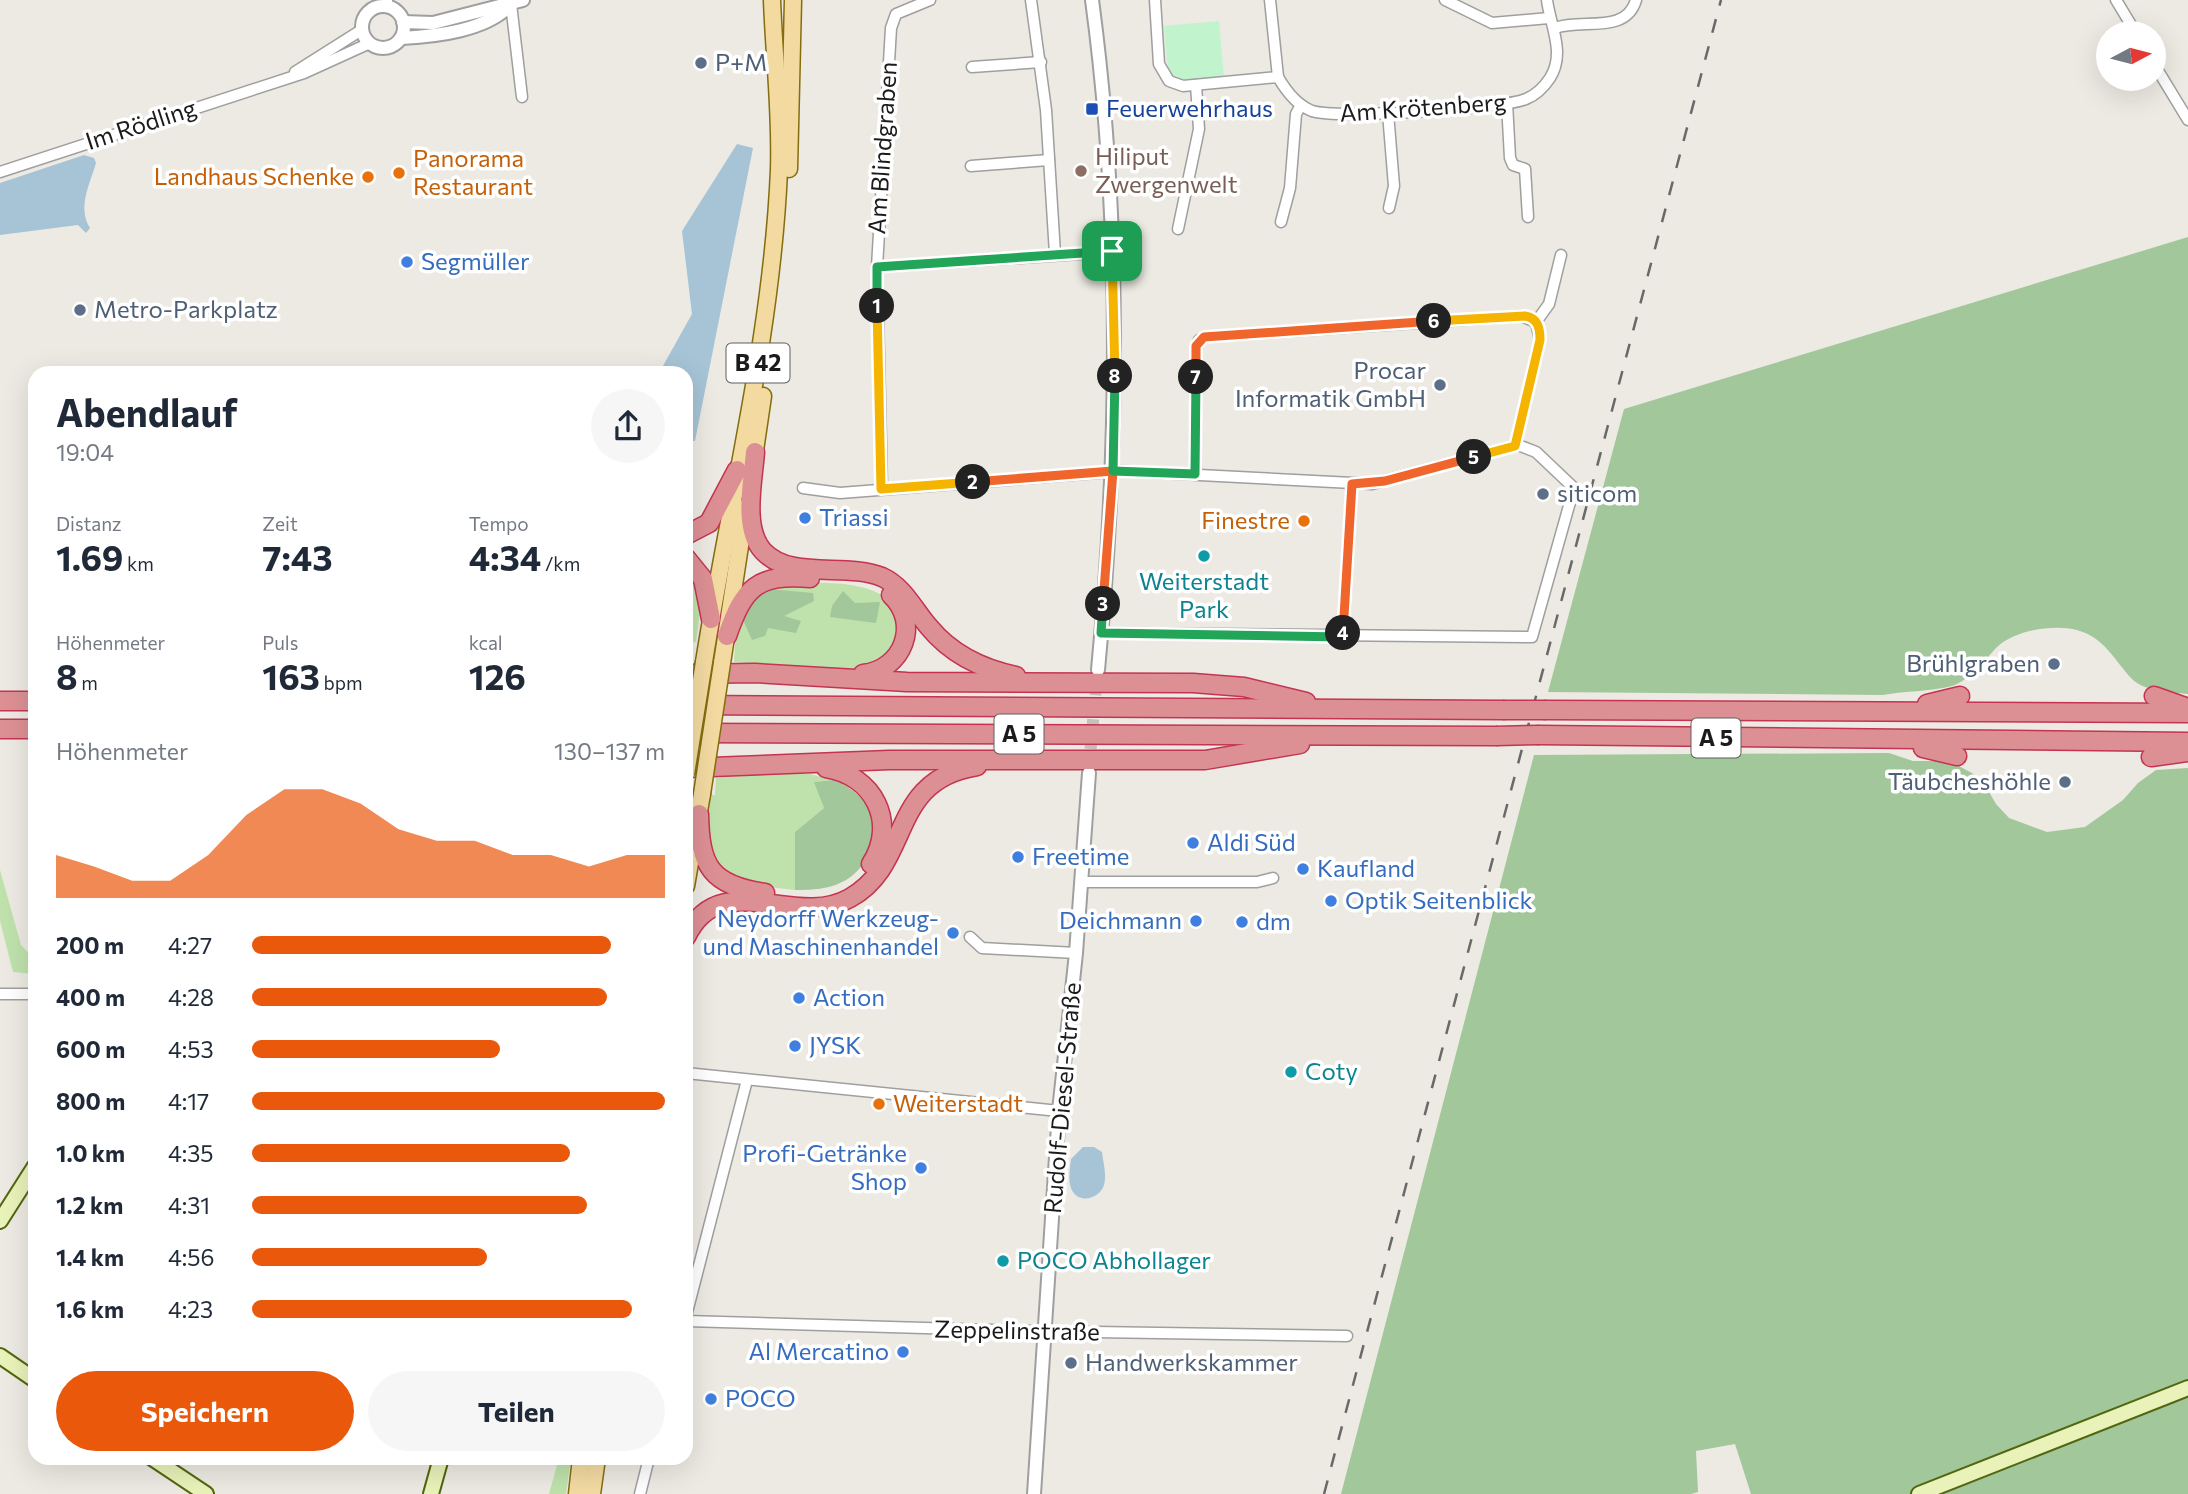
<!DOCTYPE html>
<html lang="de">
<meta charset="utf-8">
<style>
:root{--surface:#fff;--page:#f6f6f7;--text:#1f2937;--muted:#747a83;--accent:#ea580c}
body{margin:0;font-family:Commissioner,sans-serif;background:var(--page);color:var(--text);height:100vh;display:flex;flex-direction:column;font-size:26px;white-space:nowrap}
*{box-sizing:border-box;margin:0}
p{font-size:23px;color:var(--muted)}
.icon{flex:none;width:38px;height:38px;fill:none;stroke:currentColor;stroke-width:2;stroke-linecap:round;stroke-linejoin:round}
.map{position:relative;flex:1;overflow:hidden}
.sheet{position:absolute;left:28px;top:366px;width:665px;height:1099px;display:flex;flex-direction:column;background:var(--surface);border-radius:21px;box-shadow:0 7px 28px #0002}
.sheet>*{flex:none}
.needle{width:46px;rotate:83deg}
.buttons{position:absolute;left:2096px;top:21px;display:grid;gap:14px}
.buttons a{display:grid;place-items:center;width:70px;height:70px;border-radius:50%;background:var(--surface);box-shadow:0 7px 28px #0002;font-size:35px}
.pin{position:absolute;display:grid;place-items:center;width:60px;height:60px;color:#fff;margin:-30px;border-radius:14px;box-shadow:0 4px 10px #0006}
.km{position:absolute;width:35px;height:35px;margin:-18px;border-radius:50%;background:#222;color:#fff;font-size:19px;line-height:35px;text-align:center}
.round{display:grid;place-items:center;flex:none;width:74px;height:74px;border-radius:37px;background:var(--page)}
.headline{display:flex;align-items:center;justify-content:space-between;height:119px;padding:0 28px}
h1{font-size:38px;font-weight:700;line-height:52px}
.figures{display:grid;grid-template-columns:repeat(3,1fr);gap:10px;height:119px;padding:7px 28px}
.figures div{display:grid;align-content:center}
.figures b{font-size:35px;font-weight:700}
.figures small{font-size:19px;font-weight:400}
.figures p{font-size:19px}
.chart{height:196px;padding:14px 28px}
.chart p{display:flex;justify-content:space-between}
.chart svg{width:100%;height:126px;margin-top:7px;fill:var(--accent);opacity:.7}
.button{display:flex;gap:14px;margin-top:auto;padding:14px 28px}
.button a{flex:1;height:80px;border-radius:42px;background:var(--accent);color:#fff;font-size:28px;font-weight:700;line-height:80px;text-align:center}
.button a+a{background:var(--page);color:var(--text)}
ul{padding:0 28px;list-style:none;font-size:23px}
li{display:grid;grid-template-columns:112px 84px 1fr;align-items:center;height:52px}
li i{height:18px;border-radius:9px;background:var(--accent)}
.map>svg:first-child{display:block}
.grass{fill:#bfe2ac}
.forest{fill:#a1c79a}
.park{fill:#c1f3cc}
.water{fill:#a6c4d6}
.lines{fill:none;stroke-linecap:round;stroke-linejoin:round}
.tertiary-tunnel{stroke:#c2c1ba;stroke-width:12;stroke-dasharray:12 6;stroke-linecap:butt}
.minor-casing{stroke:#9f9f9f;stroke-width:13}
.tertiary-casing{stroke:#9f9f9f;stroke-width:16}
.secondary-casing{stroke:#51660f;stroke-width:18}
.primary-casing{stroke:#846d0e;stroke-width:19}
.motorway-casing{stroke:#c43452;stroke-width:21}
.minor{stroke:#fff;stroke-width:10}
.tertiary{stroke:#fff;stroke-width:12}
.secondary{stroke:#e8f2b9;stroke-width:14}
.primary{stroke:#f2daa1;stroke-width:16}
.motorway{stroke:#dd9094;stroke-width:18}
.rail{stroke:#696969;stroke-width:2.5;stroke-dasharray:14 14;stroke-linecap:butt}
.primary-bridge-casing{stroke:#846d0e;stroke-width:19;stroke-linecap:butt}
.motorway-bridge-casing{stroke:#c43452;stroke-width:21;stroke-linecap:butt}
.primary-bridge{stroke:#f2daa1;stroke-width:16}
.motorway-bridge{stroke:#dd9094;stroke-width:18}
.split-1-casing{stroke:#fff;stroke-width:14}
.split-2-casing{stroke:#fff;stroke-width:14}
.split-3-casing{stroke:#fff;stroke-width:14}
.split-4-casing{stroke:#fff;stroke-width:14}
.split-5-casing{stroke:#fff;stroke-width:14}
.split-6-casing{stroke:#fff;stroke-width:14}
.split-7-casing{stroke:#fff;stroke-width:14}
.split-8-casing{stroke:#fff;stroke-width:14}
.split-9-casing{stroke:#fff;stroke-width:14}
.split-1{stroke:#22a559;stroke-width:9}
.split-2{stroke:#f5b400;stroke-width:9}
.split-3{stroke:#f0652b;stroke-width:9}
.split-4{stroke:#22a559;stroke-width:9}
.split-5{stroke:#f0652b;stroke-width:9}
.split-6{stroke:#f5b400;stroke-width:9}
.split-7{stroke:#f0652b;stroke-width:9}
.split-8{stroke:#22a559;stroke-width:9}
.split-9{stroke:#f5b400;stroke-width:9}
.service-dot{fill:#5c6f8a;stroke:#fff;stroke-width:2.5}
.transit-dot{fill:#1a4fb4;stroke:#fff;stroke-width:2.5}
.education-dot{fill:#8d6e63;stroke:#fff;stroke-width:2.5}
.food-dot{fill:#e8710a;stroke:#fff;stroke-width:2.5}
.shop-dot{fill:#3f7fe0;stroke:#fff;stroke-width:2.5}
.culture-dot{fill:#0f9aa8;stroke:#fff;stroke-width:2.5}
.labels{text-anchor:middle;stroke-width:7;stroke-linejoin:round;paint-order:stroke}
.shield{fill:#fff;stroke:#5f5f5f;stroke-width:2}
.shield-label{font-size:23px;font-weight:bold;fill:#1b1b1b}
.service-label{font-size:24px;fill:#4e5e75;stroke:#fff;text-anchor:start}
.street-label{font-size:24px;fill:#1b1b1b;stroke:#fff}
.transit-label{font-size:24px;fill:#164399;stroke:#fff;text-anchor:start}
.education-label{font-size:24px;fill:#785e54;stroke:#fff;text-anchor:start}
.food-label{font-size:24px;fill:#c56008;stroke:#fff;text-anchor:start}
.shop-label{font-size:24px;fill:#366cbe;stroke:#fff;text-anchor:start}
.culture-label{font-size:24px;fill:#0d838f;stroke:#fff;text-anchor:start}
</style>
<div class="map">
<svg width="2188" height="1494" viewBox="0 0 2188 1494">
<rect width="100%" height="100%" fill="#eceae2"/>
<g class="grass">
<path d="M686,570C707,586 699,619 696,642H692L686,665L690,575Z"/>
<path d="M786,582C818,584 887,576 899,617C901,627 894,644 892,655L870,668L846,670L734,662L736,627L748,598Z"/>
<path d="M745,774H810L833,780L815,782L824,808L795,832V890L752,885L719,871L706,842L710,795H715L716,778Z"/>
<path d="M0,870L21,945L35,960V974L13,972L0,921Z"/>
<path d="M559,1458H571L566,1494H549Z"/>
</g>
<g class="forest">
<path d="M2188,237V694C2171,692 2145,692 2132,679C2114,660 2105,638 2077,630C2053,624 2014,630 1996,648C1983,662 1974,675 1957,684C1943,691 1903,691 1883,695L1548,692L1624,409Z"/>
<path d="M769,589L813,593L814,601L784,616L801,621L796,633L768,628L765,636L752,640L743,620L751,602Z"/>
<path d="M843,591L855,603L880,602L876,623L830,617L832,606Z"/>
<path d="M1889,753L1913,761H1947L1957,765L1981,778L1996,804L2009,818L2047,832L2085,827L2123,800L2138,783L2156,770L2188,768V1494H1751L1735,1444L1696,1451L1698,1492L1691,1494H1341L1534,755Z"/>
<path d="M833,780C877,796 891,843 853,875C836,889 815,890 795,890V832L824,808L814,782Z"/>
</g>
<path class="park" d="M1219,21L1224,79C1164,85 1169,84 1164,26Z"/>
<g class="water">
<path d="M737,144L753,148L695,441H686V373H659L692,314L682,231Z"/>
<path d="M84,155L94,158L96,163C90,184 77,207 90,228L86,233L78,225L0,235V183Z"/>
<path d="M1083,1147H1094L1102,1152C1103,1162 1107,1175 1104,1185C1100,1198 1081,1204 1073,1192C1067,1183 1070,1169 1071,1159Z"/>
</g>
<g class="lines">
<path class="tertiary-tunnel" d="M1089,767L1097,677"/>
<g class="minor-casing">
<g id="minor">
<path d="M1031,0L1046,110L1055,254"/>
<path d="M1155,0L1159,64L1169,81L1183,86L1278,77"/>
<path d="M1270,0L1278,77C1286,91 1297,105 1312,111C1336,119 1502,109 1526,99C1536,95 1544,87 1550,78C1566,53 1550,25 1547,0"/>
<path d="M1445,0L1492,23L1549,18"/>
<path d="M2116,0L2136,33"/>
<path d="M511,4L522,97"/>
<path d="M386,7L387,0"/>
<path d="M1555,28C1582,18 1626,35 1636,0"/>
<path d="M2154,64L2188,120"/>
<path d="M972,67L1041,62"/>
<path d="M295,72L363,29"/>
<path d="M1507,103L1510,158L1513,165L1525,169L1528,217"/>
<path d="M1388,113L1394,186L1389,208"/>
<path d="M971,166L1049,160"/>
<path d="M0,172L304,73L370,43"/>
<path d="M1281,222L1290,188L1296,114L1301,105"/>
<path d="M1178,229L1199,129L1196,85"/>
<path d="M877,267L1112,252"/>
<path d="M1536,322L1549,304L1561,255"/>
<path d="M1515,446L1540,340L1536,322"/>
<path d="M1195,474L1196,351L1199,340L1204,337L1521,316L1536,322"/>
<path d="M803,488L840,493L1122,471L1372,484L1518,445L1536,452L1574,488L1532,637L1101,633"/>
<path d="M882,489L877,267L891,28L896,14L930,0"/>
<path d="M1343,637L1352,484"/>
<path d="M1082,882H1257L1273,878"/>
<path d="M970,937L982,948L1076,953"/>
<path d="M0,994H35"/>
<path d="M686,1073L1059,1111"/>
<path d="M686,1316L747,1080"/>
<path d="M686,1321L1030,1331L1347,1336"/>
<path d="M640,1494L649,1458"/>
</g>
</g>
<g class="tertiary-casing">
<g id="tertiary">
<path d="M1092,0C1122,222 1119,447 1098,670"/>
<circle cx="383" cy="27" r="21"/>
<path d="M403,22L433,23L523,0"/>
<path d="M402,38C436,36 487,31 511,4"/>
<path d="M1034,1494L1059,1111L1076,953L1089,773"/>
</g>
</g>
<g class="secondary-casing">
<g id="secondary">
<path d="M0,1221L35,1166"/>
<path d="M0,1356L35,1380"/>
<path d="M152,1458L206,1494"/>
<path d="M431,1494L441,1458"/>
<path d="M1919,1494L2188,1388"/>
</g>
</g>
<g class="primary-casing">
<g id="primary">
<path d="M789,169L793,0"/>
<path d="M753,464L763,396"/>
<path d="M704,662C730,498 772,336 779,170C781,113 774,56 772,0"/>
<path d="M722,663L746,507"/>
<path d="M686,886L702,794"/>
<path d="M577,1494L581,1458"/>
<path d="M592,1494L597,1458"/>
</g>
</g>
<g class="motorway-casing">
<g id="motorway">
<path d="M755,452C753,480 742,528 763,551C791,581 846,562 882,577C904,587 914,610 929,627C952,655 982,669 1016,676"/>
<path d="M686,535L709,523L737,470"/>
<path d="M686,558L703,579L711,619"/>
<path d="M727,636C744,587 757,574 810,578"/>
<path d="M686,674L755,673L907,682L1193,683L1244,687L1306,702"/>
<path d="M863,674C903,670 921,623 891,595"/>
<path d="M2154,696L2188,708"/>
<path d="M0,701H35"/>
<path d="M1927,704L1960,696"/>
<path d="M686,705L1503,710"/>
<path d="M1546,710L2188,713"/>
<path d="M0,729H35"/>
<path d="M696,733L1496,736"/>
<path d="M1539,735L2188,742"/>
<path d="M1923,748L1957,756"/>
<path d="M2151,757L2188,752"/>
<path d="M686,768L889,760H1205L1300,744"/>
<path d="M826,768C873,775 898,822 871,864"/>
<path d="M699,814C700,866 710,885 765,893"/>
<path d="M686,937C720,865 794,930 850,898C913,863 887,780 977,766"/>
</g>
</g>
<use href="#minor" class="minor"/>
<use href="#tertiary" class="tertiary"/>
<use href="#secondary" class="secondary"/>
<use href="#primary" class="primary"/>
<use href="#motorway" class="motorway"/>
<path class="rail" d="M1324,1494L1721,0"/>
<g class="primary-bridge-casing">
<g id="primary-bridge">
<path d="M686,774L704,662"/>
<path d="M702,794L722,663"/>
</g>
</g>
<g class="motorway-bridge-casing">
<g id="motorway-bridge">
<path d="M1503,710H1546"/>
<path d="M1496,736L1539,735"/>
</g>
</g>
<use href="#primary-bridge" class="primary-bridge"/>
<use href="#motorway-bridge" class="motorway-bridge"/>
</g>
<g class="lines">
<g class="split-1-casing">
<path id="split-1" d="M877,306V267L1112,251"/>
</g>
<g class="split-2-casing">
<path id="split-2" d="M877,306L881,489L973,482"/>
</g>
<g class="split-3-casing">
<path id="split-3" d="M973,482L1113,471L1103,604"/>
</g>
<g class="split-4-casing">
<path id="split-4" d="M1103,604L1101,633L1343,637V633"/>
</g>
<g class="split-5-casing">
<path id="split-5" d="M1343,633L1352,484L1385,481L1474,457"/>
</g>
<g class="split-6-casing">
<path id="split-6" d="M1434,321L1525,316C1538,318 1540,328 1540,340L1515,446L1474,457"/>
</g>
<g class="split-7-casing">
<path id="split-7" d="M1196,377V346L1204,337L1434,321"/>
</g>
<g class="split-8-casing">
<path id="split-8" d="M1115,376L1113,471L1195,474L1196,377"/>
</g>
<g class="split-9-casing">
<path id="split-9" d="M1112,251L1115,376"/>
</g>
<use href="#split-1" class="split-1"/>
<use href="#split-2" class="split-2"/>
<use href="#split-3" class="split-3"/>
<use href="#split-4" class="split-4"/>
<use href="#split-5" class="split-5"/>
<use href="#split-6" class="split-6"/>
<use href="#split-7" class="split-7"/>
<use href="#split-8" class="split-8"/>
<use href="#split-9" class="split-9"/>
</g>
<g class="service-dot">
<circle cx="701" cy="63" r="7"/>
<circle cx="80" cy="310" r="7"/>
<circle cx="1440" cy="385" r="7"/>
<circle cx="1543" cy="494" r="7"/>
<circle cx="2054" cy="664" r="7"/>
<circle cx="2065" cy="782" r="7"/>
<circle cx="1071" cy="1363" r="7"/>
</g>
<rect class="transit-dot" x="1085" y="102" width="14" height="14" rx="3.5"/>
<circle class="education-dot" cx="1081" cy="171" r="7"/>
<g class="food-dot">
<circle cx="399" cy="173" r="7"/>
<circle cx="368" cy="177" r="7"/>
<circle cx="1304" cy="521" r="7"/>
<circle cx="879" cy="1104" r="7"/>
</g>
<g class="shop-dot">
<circle cx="407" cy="262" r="7"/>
<circle cx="805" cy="518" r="7"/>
<circle cx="1193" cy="843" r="7"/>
<circle cx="1018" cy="857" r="7"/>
<circle cx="1303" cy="869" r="7"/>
<circle cx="1331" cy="901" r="7"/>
<circle cx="1196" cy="921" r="7"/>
<circle cx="1242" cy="922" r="7"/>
<circle cx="953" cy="933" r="7"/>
<circle cx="799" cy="998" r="7"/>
<circle cx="795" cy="1046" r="7"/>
<circle cx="921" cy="1168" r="7"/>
<circle cx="903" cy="1352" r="7"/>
<circle cx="711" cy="1399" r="7"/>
</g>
<g class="culture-dot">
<circle cx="1204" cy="556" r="7"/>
<circle cx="1291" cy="1072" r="7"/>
<circle cx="1003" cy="1261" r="7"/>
</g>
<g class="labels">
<g class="shield">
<rect x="726.5" y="343.5" width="63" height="39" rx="5"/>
<rect x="994.5" y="714.5" width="49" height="39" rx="5"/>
<rect x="1691.5" y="718.5" width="49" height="39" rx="5"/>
</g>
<g class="shield-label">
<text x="758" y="371">B 42</text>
<text x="1019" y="742">A 5</text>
<text x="1716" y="746">A 5</text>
</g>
<g class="service-label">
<text x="715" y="71">P+M</text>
<text x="94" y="318">Metro-Parkplatz</text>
<text x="1426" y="379" text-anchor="end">Procar<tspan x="1426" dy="28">Informatik GmbH</tspan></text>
<text x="1557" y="502">siticom</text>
<text x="2040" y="672" text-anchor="end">Brühlgraben</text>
<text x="2051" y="790" text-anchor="end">Täubcheshöhle</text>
<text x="1085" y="1371">Handwerkskammer</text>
</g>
<g class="street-label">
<text transform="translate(1423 108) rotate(-4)" y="8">Am Krötenberg</text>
<text transform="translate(141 125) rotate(-18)" y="8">Im Rödling</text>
<text transform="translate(883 148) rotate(-86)" y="8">Am Blindgraben</text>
<text transform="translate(1063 1098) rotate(-85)" y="8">Rudolf-Diesel-Straße</text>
<text transform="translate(1017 1331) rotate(1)" y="8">Zeppelinstraße</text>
</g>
<g class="transit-label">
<text x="1106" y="117">Feuerwehrhaus</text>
</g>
<g class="education-label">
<text x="1095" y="165">Hiliput<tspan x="1095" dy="28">Zwergenwelt</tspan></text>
</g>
<g class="food-label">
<text x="413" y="167">Panorama<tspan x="413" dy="28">Restaurant</tspan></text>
<text x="354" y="185" text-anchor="end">Landhaus Schenke</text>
<text x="1290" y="529" text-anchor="end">Finestre</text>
<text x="893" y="1112">Weiterstadt</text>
</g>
<g class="shop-label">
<text x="421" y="270">Segmüller</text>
<text x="819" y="526">Triassi</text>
<text x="1207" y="851">Aldi Süd</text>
<text x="1032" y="865">Freetime</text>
<text x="1317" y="877">Kaufland</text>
<text x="1345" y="909">Optik Seitenblick</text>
<text x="939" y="927" text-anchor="end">Neydorff Werkzeug-<tspan x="939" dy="28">und Maschinenhandel</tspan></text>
<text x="1182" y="929" text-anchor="end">Deichmann</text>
<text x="1256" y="930">dm</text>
<text x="813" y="1006">Action</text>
<text x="809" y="1054">JYSK</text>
<text x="907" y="1162" text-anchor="end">Profi-Getränke<tspan x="907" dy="28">Shop</tspan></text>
<text x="889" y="1360" text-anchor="end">Al Mercatino</text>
<text x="725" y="1407">POCO</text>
</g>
<g class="culture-label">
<text x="1204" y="590" text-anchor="middle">Weiterstadt<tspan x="1204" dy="28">Park</tspan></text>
<text x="1305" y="1080">Coty</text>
<text x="1017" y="1269">POCO Abhollager</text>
</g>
</g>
</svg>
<div class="buttons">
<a><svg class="needle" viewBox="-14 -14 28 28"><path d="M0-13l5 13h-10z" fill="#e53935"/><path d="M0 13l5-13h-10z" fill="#747a83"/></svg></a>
</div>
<div class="pin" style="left:1112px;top:251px;background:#1e9e55"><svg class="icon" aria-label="arrive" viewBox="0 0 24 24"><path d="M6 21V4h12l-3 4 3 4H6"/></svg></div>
<b class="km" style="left:877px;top:306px">1</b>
<b class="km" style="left:973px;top:482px">2</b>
<b class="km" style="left:1103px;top:604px">3</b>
<b class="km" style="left:1343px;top:633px">4</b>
<b class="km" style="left:1474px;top:457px">5</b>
<b class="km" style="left:1434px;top:321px">6</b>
<b class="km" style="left:1196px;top:377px">7</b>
<b class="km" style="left:1115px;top:376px">8</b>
<section class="sheet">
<div class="headline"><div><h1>Abendlauf</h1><p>19:04</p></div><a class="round"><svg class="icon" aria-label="share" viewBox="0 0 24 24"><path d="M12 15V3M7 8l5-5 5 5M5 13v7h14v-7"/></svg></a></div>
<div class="figures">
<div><p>Distanz</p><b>1.69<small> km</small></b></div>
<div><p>Zeit</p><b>7:43</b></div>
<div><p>Tempo</p><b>4:34<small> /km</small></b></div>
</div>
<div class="figures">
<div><p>Höhenmeter</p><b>8<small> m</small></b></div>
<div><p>Puls</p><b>163<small> bpm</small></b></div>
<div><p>kcal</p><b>126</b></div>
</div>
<div class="chart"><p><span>Höhenmeter</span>130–137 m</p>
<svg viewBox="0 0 160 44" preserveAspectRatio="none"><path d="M0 44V29L10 33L20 38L30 38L40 29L50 15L60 6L70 6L80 11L90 20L100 24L110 24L120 29L130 29L140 33L150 29L160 29V44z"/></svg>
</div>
<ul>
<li><b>200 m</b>4:27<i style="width:87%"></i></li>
<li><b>400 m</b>4:28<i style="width:86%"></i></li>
<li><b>600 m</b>4:53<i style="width:60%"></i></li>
<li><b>800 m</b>4:17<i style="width:100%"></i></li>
<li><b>1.0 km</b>4:35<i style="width:77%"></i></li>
<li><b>1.2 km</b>4:31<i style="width:81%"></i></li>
<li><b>1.4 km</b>4:56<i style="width:57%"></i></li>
<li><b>1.6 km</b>4:23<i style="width:92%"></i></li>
</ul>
<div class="button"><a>Speichern</a><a>Teilen</a></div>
</section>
</div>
